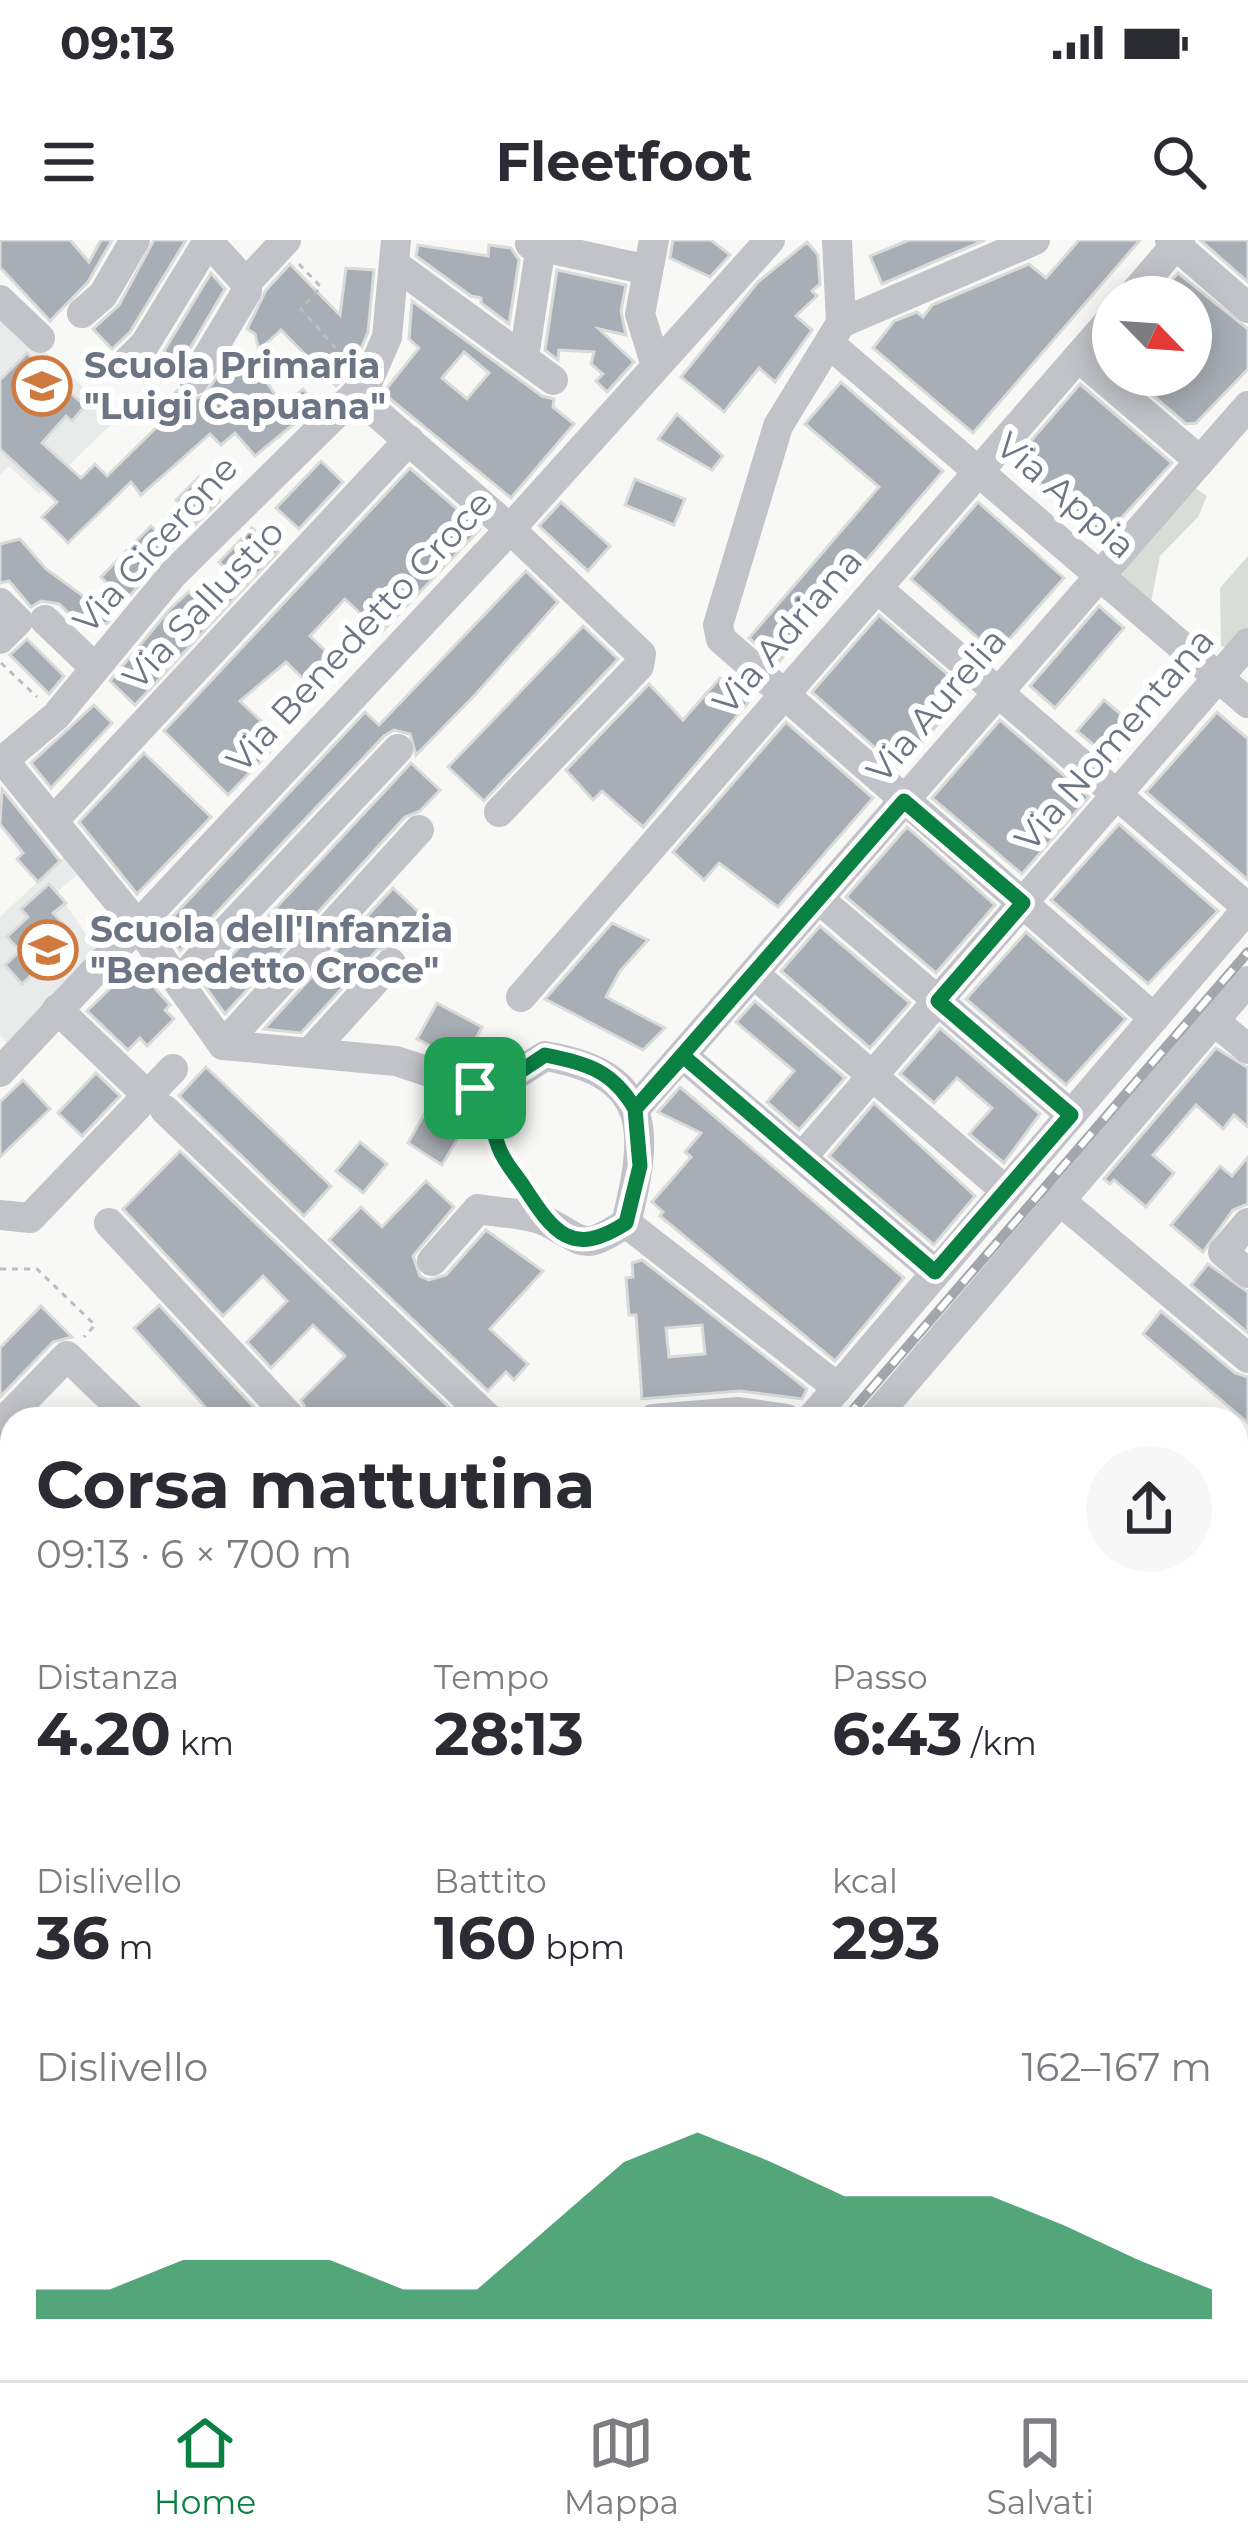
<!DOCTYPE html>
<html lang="it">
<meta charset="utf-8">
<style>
:root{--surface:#fff;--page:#f7f7f7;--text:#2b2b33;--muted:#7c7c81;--line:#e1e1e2;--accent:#0b8043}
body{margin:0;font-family:Montserrat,sans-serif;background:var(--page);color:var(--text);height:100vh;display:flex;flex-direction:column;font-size:45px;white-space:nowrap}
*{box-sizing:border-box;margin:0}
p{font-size:39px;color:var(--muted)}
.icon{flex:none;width:66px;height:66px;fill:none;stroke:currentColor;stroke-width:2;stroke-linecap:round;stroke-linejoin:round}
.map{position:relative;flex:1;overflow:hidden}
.drawer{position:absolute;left:0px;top:1167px;width:1248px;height:975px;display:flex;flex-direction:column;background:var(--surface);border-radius:36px 36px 0 0;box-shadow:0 6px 30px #0003}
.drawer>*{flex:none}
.needle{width:78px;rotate:115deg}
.controls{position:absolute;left:1092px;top:36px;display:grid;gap:24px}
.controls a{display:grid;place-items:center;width:120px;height:120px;border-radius:50%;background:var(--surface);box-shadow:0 6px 30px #0003;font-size:60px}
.pin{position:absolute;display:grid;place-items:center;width:102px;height:102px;color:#fff;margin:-51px;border-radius:24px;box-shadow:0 6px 18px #0006}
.round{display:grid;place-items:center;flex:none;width:126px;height:126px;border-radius:63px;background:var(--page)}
.overview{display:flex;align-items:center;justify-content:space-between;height:204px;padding:0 36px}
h1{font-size:66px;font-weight:700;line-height:90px}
.stats{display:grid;grid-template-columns:repeat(3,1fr);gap:18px;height:204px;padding:12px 36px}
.stats div{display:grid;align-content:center}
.stats b{font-size:60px;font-weight:700}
.stats small{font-size:33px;font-weight:400}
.stats p{font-size:33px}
.chart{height:336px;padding:24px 36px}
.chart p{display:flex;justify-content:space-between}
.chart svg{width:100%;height:216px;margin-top:12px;fill:var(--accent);opacity:.7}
.status{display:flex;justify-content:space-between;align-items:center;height:84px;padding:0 60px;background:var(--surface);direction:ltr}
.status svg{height:33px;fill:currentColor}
header{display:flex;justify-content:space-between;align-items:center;height:156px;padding:0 36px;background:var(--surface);font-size:54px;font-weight:700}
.dock{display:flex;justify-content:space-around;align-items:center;height:168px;border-top:3px solid var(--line);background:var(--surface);font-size:33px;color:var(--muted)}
.dock a{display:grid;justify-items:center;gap:6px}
.dock .on{color:var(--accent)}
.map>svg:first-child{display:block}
.built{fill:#e9eaea}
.green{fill:#d8ddd7}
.building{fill:#a8aeb5;stroke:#dadbd9;stroke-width:3;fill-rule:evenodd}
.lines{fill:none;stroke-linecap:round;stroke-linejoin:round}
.major-casing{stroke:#b3b6ba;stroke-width:42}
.path{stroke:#bbbdc0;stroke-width:3;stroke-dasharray:6 6;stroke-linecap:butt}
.minor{stroke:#c1c3c8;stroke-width:30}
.major{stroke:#fff;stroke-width:36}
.rail-casing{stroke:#a3a7ad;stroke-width:10}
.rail{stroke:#fff;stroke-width:6;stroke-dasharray:18;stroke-linecap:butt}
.route-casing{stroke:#fff;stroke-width:24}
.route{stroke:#0b8043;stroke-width:15}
.labels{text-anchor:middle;stroke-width:12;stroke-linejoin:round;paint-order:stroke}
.poi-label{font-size:36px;font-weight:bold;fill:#6c7584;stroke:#fff;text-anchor:start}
.street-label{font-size:36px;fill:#6c7584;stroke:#fff}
</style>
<div class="status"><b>09:13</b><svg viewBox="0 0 49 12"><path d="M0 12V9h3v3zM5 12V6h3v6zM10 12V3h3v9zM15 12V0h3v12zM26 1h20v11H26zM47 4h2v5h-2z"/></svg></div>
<header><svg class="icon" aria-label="menu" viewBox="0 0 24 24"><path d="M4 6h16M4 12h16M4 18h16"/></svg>Fleetfoot<svg class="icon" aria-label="search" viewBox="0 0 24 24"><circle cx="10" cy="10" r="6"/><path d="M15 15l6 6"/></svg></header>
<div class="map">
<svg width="1248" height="2140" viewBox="0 0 1248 2140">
<rect width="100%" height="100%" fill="#f8f9f7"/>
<g class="built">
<path d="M0,69L117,179L39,254L9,226L0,235Z"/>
<path d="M64,617L77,635L57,652L99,713L11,807L0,795V677Z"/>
</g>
<g class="green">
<path d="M1194,247L1207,256L1198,277L1160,316L1151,362L1123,337L1121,327Z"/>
<path d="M1248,316V390L1234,408L1221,406L1220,348Z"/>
<path d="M0,1662L12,1674V1900L0,1890Z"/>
</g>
<g class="building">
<path d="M0,0H70L89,22L101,0H112L88,42L50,81L0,27Z"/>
<path d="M154,0H186L130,92L112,109L93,89L119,65Z"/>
<path d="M673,0H711L730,15L710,37L670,18Z"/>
<path d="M909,0H985L882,44L870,16Z"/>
<path d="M1079,0H1140L973,193L873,108L894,81L917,72L923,77L932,65L1029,24L1046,38Z"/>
<path d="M1200,0H1248V42Z"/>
<path d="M807,2L818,15L820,44L812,51L817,56L796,76L812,90L775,142L759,128L724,172L681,137L758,42Z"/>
<path d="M418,5L488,16L489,5L511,8L519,20L509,84L481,63V58L471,56L416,16Z"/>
<path d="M290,24L340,75L346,28L374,30L368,92L351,132L336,146L281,90L259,110L255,94L247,89L266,50Z"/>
<path d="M557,30L626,45L621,71L626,95L599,89L634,122L607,152L596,141L603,134L591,124L594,112L559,110L558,120L545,110Z"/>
<path d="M211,33L225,49L179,127L164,111Z"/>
<path d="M1178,33L1248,89V129L1196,183L1186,184L1129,135H1191V57H1157Z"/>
<path d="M412,61L542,156L554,159L553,167L574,184L511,258L383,153L419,108L409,99ZM464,112L489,133L467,159L442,138Z"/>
<path d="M27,113L85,166L72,181L66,176L42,203L81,238L95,224L107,236L172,172L164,163L178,150L193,159L204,156L230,117L263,137L283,166L303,149L317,165L255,216L235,193L221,205L210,194L141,255L131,242L68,303L42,277L57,262L0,209V140Z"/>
<path d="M841,142L943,231L778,423L749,398L879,247L805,184Z"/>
<path d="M1080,144L1172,223L1100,301L1058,256L1011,224Z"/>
<path d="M677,174L723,216L712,230L658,199Z"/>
<path d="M321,221L343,242L299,289L276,268Z"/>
<path d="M410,228L480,289L381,393L345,359L310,396L340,425L316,451L286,422L240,461L281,500L228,555L164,491Z"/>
<path d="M199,237L220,261L196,284L176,260Z"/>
<path d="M635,239L685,259L674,285L625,265Z"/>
<path d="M561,262L610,306L588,331L539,286Z"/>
<path d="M978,262L1064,338L996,414L911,339Z"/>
<path d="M151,286L173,307L125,361L101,337Z"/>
<path d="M252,288L278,312L135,465L110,441L170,369L204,338L220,354L235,340L219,322Z"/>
<path d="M20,299L46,329L112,377L108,383L85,389L59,364L41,361L31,367L9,341L0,343V304Z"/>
<path d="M526,331L558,362L474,456L416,515L410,494L394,490L384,496L180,711L163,687L365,472L379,485Z"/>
<path d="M1099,366L1124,388L1055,468L1030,446Z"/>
<path d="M879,375L967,451L899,529L812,452Z"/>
<path d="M583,386L618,419L484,561L448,527Z"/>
<path d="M27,399L64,436L49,454L10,415Z"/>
<path d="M720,438L748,463L643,587L602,551L593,560L566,530L649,444L683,480Z"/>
<path d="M1104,460L1141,491L1114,522L1077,491Z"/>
<path d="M94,465L112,483L51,548L31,523Z"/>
<path d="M1217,472L1248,499V640L1146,552Z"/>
<path d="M1000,480L1089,557L1022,634L932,558Z"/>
<path d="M786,482L873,558L778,667L719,623L704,640L673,612Z"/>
<path d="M144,513L211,577L137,654L79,582Z"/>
<path d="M411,523L440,550L420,571L405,577L225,774L204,745Z"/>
<path d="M2,549L60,621L38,642L17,619L23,613L0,584Z"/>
<path d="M1119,584L1218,671L1148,744L1051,660Z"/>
<path d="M907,587L995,665L936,733L846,657Z"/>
<path d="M49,644L66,663L53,673L73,695L22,744L5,725L20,711L7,697L28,677L21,669Z"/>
<path d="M393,648L423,676L397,705L377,710L301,793L264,789Z"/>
<path d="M612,683L648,700L620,731L606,757L665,788L643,810L545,759Z"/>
<path d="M820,686L910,763L870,808L781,731Z"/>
<path d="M1026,692L1126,779L1066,845L966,759Z"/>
<path d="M134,725L170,765L165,770L174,779L147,806L140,798L128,810L87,771Z"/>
<path d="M755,761L845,838L799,890L767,862L794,831L736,782Z"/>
<path d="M437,763L482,787L463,822L417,799Z"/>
<path d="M940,788L1040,874L1004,923L969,894L992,868L957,838L934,863L900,834Z"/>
<path d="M1216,808L1248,828V887L1234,875L1223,889L1196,865L1153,915L1174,933L1146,967L1114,940L1110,944L1104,939Z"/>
<path d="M206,827L331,946L304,976L179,856Z"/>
<path d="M96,833L120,856L82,896L58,873Z"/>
<path d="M23,840L50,869L0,917V862Z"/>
<path d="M680,847L904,1038L835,1121L660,976L663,972L652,962L691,917L685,912L701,893L658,872Z"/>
<path d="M435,855L475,869L442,925L408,903Z"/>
<path d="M874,863L975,956L934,1005L829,916Z"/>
<path d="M360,902L387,924L363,953L336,931Z"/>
<path d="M180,911L456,1174L452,1179H311L301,1160L345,1116L313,1085L271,1128L247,1102L287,1061L263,1036L223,1076L123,969Z"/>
<path d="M1248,917V964L1233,970L1203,1012L1171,985L1220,926L1232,936Z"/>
<path d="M426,941L454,967L413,1016L420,1036L429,1040L446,1035L486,990L543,1031L490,1089L528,1124L514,1140L506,1132L488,1151L329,1000L361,967L382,987Z"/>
<path d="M642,1020L807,1149L802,1159L740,1151L642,1159L636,1075H629L626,1038L633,1037L632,1023ZM702,1085L705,1114L669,1117L666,1088Z"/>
<path d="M1208,1024L1248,1052V1093L1191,1045Z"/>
<path d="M159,1065L265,1179H216L134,1088Z"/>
<path d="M41,1066L72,1097L53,1102L0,1157V1108Z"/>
<path d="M1161,1071L1235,1133L1248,1137V1183L1143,1094Z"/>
</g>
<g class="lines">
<g class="major-casing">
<g id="major">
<path d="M1236,1654L1248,1642"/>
<path d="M759,2140L768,2130"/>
</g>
</g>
<g class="path">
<path d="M299,24L321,47L301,69L349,123"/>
<path d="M1,423L37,457"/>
<path d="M488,869L499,910L524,947"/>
<path d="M0,1029H37L95,1085L84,1097"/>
</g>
<g class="minor">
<path d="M654,0L640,74L656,126"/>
<path d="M837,0L841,83L778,186L718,385L721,399L1154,778"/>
<path d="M1170,0L1248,68"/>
<path d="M530,4L648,30"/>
<path d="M394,24L553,140"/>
<path d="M246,43L286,0"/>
<path d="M1131,57L1180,0"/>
<path d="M0,60L40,98"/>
<path d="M82,73L103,55L135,0"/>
<path d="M841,83L1035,0"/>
<path d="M832,106L1248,463"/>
<path d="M524,117L539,18"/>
<path d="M1078,117L1200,221"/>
<path d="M123,126L145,104L208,1"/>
<path d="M194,140L247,51L246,43L207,0"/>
<path d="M356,155L510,289L641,414L639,426L499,572"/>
<path d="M0,363L18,381L0,399"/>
<path d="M45,380L95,428"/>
<path d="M4,521L136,683L223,805L396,821L475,847L484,841L504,842L545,816C653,834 649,892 626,983L838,1148"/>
<path d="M0,523L56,476L173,334L367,143L387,97L396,0"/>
<path d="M54,580L409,200"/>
<path d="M819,659L1071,875"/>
<path d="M754,734L1006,951"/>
<path d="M179,741L398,509"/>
<path d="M521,757L1113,77"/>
<path d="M57,769L147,855"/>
<path d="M1213,780L1248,809"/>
<path d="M223,805L419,590"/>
<path d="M313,809L391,723"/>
<path d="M683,816L935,1032"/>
<path d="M0,832L510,289L770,0"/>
<path d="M635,869L1248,166"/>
<path d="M165,870L489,1179"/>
<path d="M802,917L1248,403"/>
<path d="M1058,959L1248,1118"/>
<path d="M0,975L30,978L173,829"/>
<path d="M109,983L292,1179"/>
<path d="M1248,983L1223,1012L1248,1033"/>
<path d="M432,1021L478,969C499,973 529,973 547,982C587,1002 581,1012 626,983"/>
<path d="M653,1179L739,1172L787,1179"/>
<path d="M811,1179L1248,668L877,348"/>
<path d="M873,1179L1248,741"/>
<path d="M0,1185L67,1116L132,1179"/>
<path d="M1236,1215L1248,1217"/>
<path d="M0,1494L12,1496"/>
<path d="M1236,1892L1248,1901"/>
<path d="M0,1911L12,1920"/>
<path d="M0,1969L12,1955"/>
<path d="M0,2067L12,2055"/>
<path d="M274,2130L287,2140"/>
<path d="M916,2130L927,2140"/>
<path d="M1065,2130L1077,2140"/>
<path d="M117,2140L124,2130"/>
<path d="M462,2140L472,2130"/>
</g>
<use href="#major" class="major"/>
<g class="rail-casing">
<g id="rail">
<path d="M845,1179L1248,712"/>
<path d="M19,2140L28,2130"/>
</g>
</g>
<use href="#rail" class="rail"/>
</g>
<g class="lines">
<g class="route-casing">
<path id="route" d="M475,848L484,841L504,842L545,815C587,823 613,831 635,869L683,816L935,1032L1071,875L938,761L1023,663L904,561L635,869L640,926L626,983C572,1018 554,993 524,947C516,935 504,922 499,908C491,886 488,867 475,848"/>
</g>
<use href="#route" class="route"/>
</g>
<defs>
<g id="school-ring" transform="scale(3)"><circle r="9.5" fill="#fff" stroke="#cf7b40" stroke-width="1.5"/><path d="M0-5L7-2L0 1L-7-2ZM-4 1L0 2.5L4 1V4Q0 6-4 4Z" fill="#cf7b40"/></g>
</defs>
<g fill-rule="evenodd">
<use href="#school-ring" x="42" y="146"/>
<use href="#school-ring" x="48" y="710"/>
</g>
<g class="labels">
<g class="poi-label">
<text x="84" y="138">Scuola Primaria<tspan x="84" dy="41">"Luigi Capuana"</tspan></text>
<text x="90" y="702">Scuola dell'Infanzia<tspan x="90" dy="41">"Benedetto Croce"</tspan></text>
</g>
<g class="street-label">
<text transform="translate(1066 255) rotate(41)" y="13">Via Appia</text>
<text transform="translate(155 304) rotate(-48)" y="13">Via Cicerone</text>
<text transform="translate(203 364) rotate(-47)" y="13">Via Sallustio</text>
<text transform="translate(359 391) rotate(-47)" y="13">Via Benedetto Croce</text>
<text transform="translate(787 391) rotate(-49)" y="13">Via Adriana</text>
<text transform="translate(936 465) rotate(-49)" y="13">Via Aurelia</text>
<text transform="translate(1114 499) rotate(-49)" y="13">Via Nomentana</text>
</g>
</g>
</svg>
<div class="controls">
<a><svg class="needle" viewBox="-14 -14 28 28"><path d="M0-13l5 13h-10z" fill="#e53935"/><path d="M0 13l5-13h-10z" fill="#7c7c81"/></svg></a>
</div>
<div class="pin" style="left:475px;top:848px;background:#1e9e55"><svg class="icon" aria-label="arrive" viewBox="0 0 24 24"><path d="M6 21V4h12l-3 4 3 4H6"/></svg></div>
<section class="drawer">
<div class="overview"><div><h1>Corsa mattutina</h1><p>09:13 · 6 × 700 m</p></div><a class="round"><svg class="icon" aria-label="share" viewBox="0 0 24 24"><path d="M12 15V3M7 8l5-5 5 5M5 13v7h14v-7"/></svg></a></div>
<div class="stats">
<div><p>Distanza</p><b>4.20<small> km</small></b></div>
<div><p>Tempo</p><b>28:13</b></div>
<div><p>Passo</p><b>6:43<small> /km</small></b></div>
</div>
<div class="stats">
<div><p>Dislivello</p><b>36<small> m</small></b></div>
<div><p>Battito</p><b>160<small> bpm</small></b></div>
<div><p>kcal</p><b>293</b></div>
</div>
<div class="chart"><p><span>Dislivello</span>162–167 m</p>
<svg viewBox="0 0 160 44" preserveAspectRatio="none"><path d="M0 44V38L10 38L20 32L30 32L40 32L50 38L60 38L70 25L80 12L90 6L100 12L110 19L120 19L130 19L140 25L150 32L160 38V44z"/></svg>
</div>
</section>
</div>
<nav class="dock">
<a class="on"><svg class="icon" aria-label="home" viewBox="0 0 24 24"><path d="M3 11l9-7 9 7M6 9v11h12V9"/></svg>Home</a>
<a><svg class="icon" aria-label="map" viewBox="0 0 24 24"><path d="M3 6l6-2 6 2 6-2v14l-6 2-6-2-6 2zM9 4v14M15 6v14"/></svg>Mappa</a>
<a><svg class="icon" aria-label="saved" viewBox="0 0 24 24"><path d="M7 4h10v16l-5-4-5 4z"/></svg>Salvati</a>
</nav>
